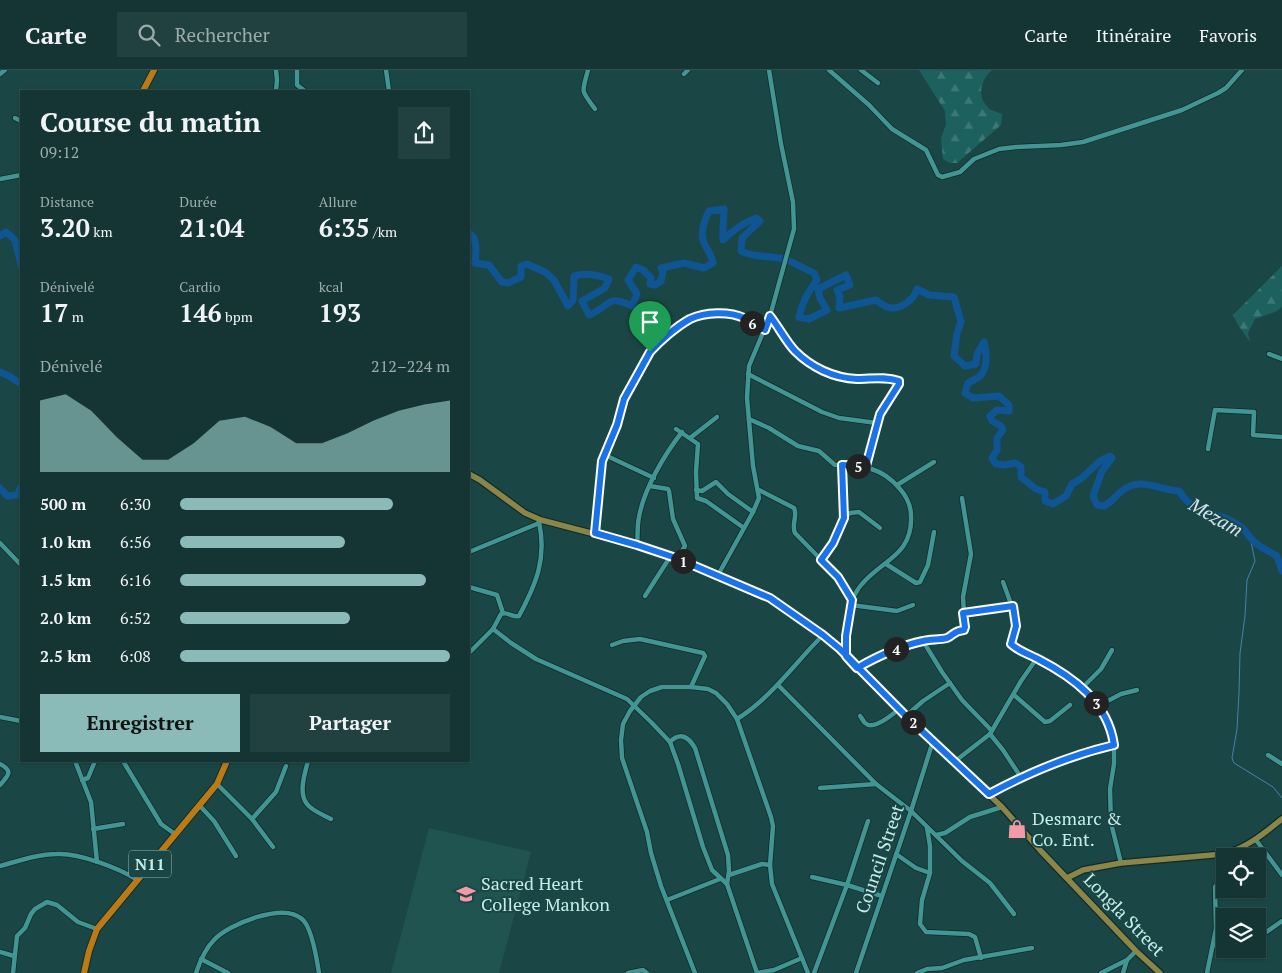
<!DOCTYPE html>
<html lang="fr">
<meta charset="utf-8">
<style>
:root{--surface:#143534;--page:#214040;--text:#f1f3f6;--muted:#9dabac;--line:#33504f;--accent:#8bbbb9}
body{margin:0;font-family:"PT Serif",serif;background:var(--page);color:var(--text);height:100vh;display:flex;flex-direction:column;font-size:19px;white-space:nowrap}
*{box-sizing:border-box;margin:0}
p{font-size:16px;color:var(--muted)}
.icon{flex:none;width:28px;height:28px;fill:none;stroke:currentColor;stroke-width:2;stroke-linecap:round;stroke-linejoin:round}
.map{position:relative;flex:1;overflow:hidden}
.drawer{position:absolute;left:20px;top:20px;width:450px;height:672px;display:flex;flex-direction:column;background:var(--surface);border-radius:0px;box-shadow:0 1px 4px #0004,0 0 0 1px var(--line)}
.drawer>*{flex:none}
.buttons{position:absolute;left:1216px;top:778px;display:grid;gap:10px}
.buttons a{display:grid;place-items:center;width:50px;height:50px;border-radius:0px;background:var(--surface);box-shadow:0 1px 4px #0004,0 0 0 1px var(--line);font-size:25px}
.pin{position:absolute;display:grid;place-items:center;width:42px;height:42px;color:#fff;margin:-51px -21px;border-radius:50% 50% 50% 0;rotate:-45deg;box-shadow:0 0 5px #0007}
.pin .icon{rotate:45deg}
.km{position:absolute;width:25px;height:25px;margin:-12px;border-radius:50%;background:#222;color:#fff;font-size:14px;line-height:25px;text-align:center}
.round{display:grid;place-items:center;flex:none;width:52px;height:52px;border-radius:0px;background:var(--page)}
.head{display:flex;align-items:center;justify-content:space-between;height:85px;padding:0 20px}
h1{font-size:28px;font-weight:700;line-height:38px}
.metrics{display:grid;grid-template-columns:repeat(3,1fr);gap:8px;height:85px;padding:5px 20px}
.metrics div{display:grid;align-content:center}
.metrics b{font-size:25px;font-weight:700}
.metrics small{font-size:14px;font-weight:400}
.metrics p{font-size:14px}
.chart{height:140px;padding:10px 20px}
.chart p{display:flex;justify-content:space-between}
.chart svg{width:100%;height:90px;margin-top:5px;fill:var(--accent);opacity:.7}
.primary-button{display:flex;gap:10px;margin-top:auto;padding:10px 20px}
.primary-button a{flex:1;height:58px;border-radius:0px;background:var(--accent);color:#111;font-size:20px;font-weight:700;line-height:58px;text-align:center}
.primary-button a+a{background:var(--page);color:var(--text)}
ul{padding:0 20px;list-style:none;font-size:16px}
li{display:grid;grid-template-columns:80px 60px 1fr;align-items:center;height:38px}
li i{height:12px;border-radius:6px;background:var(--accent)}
header{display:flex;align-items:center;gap:30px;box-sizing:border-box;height:70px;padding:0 25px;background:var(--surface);border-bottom:1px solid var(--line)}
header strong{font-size:24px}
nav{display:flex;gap:28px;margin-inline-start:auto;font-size:18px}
.search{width:350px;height:45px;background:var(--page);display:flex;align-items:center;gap:12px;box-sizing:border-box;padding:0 18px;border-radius:0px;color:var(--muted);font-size:19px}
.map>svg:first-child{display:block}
.built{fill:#205451}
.forest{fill:url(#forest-firs)}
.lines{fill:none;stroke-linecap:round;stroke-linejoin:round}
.stream{stroke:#4682ae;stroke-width:1}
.river{stroke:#0f5594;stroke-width:7}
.minor-casing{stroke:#102a29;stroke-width:6}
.major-casing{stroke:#102a29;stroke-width:8}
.highway-casing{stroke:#102a29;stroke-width:8}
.minor{stroke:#419592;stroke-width:4.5}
.major{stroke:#8a8548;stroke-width:5.5}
.highway{stroke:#ba7b16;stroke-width:6}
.route-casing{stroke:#fff;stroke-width:10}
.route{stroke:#1a73e8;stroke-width:6}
.labels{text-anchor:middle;stroke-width:4;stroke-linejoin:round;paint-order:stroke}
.shield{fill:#1a4745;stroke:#92bab8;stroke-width:1}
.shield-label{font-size:16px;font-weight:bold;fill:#c5ece9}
.poi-label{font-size:18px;fill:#c5ece9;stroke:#1a4745;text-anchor:start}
.street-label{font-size:18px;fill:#c5ece9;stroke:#1a4745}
.water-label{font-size:19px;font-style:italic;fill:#d3e3f5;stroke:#1a4745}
</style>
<header>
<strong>Carte</strong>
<div class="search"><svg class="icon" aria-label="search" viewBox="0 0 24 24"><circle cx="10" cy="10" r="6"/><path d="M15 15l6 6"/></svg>Rechercher</div>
<nav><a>Carte</a><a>Itinéraire</a><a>Favoris</a></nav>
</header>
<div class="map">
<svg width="1282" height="903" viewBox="0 0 1282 903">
<defs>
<pattern id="forest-firs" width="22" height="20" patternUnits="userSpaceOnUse" patternTransform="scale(1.25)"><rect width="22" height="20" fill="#1c615e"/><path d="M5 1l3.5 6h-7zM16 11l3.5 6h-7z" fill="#3c7875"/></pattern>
</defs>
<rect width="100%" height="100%" fill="#1a4745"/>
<path class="built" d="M429,758L531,782L499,903H391Z"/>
<g class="forest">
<path d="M919,0H992C984,6 979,18 982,28C983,32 987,36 989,39L1002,44L1001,55L957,93H950L943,89L941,68L946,55L945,41Z"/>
<path d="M1282,196V237L1275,242L1255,249L1248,263L1250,272L1238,255L1233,245Z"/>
</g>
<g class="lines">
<path class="stream" d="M1245,462L1251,472L1255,491L1247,510L1245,546L1240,583L1239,623L1237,659L1232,688L1234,693L1273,717L1282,728"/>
<g class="river">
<path d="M469,163C478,168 476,182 475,193L489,195L502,212L508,213L521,207V196L527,194L545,202L554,210L568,236L573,230L574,206C586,202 598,205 609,209L605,218L582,231L589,245C610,237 606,223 632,236L637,224L628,210L636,197L643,200L651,208L650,214L655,215L661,211L663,201L661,198L684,193L704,198L713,193C711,184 709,183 705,175C699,164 704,151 709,141L724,139C724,150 722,159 723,170C733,160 743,153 756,148L760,151L742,168L741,181C753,188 770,185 784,189C794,192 804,199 814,203L817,210C808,222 802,232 799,247L809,249L827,240L820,228L818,219L846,205L850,215L837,220L840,227L839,238L876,230C879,232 883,235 887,237C900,241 914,230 917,219L929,225L954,227L961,252L957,263L954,286L965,296L976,294L977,284L984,272C987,282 988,300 979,307C976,309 971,311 968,313L965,323L973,328L999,326L1009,335V341L997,340L990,346L992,351L1001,356L1003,360L997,368V380L992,388L996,394L1004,395L1016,393L1021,397V407L1036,419L1045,422V431L1053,434L1066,426L1072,414L1082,408L1100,391L1110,386L1112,388L1102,401L1093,426L1097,435L1104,436C1112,432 1115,426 1122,421C1139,406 1160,420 1179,421C1197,449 1218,439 1241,457C1247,462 1251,470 1257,474C1263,479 1270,482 1277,486L1282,501"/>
<path d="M0,166L6,162L15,170L21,195"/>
<path d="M0,302L9,306L21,314"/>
<path d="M0,418L7,426L17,425L21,417"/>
</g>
<g class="minor-casing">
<g id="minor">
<path d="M297,0V15L305,21"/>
<path d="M386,0L389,21"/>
<path d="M588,0C582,23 580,19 595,39"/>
<path d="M829,0L869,35L892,59L926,80L938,105L942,107L960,102L974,89L999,79L1016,77L1061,75L1083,72L1182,40L1218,23L1226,18L1242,0"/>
<path d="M861,0L878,13"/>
<path d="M0,4L5,0"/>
<path d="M684,4L688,0"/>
<path d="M276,21L277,10L276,0"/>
<path d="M15,48L21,51"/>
<path d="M0,109L21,105"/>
<path d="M770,246C778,256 787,273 795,281C811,297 833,308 857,309C871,310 884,307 899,311V314L880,344L866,396"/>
<path d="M1269,284L1282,289"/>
<path d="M748,304L822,342L839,348L877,353"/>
<path d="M749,349L769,358L798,376L819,381L835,395C862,396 881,396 900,419C907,427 911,435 911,446C913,485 882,490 862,514C858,518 855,524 852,530"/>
<path d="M676,359L698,374L696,402L697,428L706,431L744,458"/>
<path d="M690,368L717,347"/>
<path d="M1208,379L1215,340L1254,342L1253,365L1282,367"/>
<path d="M605,385L654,408"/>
<path d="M842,395L845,448"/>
<path d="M897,415L934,392"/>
<path d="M650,416L668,419L669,421L673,449L685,476L677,489"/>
<path d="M696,420L702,421L716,412L728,424L753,442"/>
<path d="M759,420L794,438C798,446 791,454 795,463L838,507L852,530L846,566V586"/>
<path d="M595,463L602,391L617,355L624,329L650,281L659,272L690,249L706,245L725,244L743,247L765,260"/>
<path d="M0,473L21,495"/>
<path d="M637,475C638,466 637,456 639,447C644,419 664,385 682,362"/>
<path d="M469,482L537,454L541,451"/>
<path d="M821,490L833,473L845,448L850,443L859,442L880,458"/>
<path d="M886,494L916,513L920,512L928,495L934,462"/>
<path d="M718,505L753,442L759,428L753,396L747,328L749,296L770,246L794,159L793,132L781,74L769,0"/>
<path d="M1003,512L1015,545L1016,556L1011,574L1072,609L1083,617L1098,636L1105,648L1112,663L1114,675V694L1110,719L1111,753L1121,793"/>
<path d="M469,517L497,525L503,543"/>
<path d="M645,526L670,487"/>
<path d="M851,535L897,541L913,535"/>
<path d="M963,543L1013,536"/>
<path d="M493,559L511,573L536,589L627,629L651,652L670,672L678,694L703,777L712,800L727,814"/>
<path d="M923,571L942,602L962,630L992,661"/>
<path d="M612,575L623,571L640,569L703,583L705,586L691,617"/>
<path d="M469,583L493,559L501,544C507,541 513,548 519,546C536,514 547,489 539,452"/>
<path d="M857,597L886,582L905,576L923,571L947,568L954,561L965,559L963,527L971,484L962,428"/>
<path d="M778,615L876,714L911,741L962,791L990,813L1014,844"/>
<path d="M1083,617L1101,599L1112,580"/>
<path d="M1014,625L1045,652L1050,651L1070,635"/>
<path d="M1098,636L1121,624L1137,620"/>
<path d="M860,646C862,648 863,651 865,653C873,661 892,645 899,639"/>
<path d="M906,646L923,631L950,613"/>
<path d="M0,647L21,651"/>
<path d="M737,649C771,628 794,594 823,565"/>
<path d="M670,672C680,662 688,666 695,678L728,785L729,801L727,814L757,903L774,900L802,888"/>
<path d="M1268,685L1282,694"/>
<path d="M75,691L91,732L97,792"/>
<path d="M123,691L161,754L175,764"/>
<path d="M308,691C305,703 298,723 307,734C312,741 324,745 331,749"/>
<path d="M954,692L990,664L1021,611L1037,588"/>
<path d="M0,694C14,701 8,706 0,715"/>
<path d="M1022,709L1088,681L1114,675"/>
<path d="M82,710L88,708L95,691"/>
<path d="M217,714L252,749L273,777"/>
<path d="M820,718L876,714"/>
<path d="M989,724L1022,709L1003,680L990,664"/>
<path d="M200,736L214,751L236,786"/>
<path d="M252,749L276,722L286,696"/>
<path d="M927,758L930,776V803L922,830L920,854L926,862L969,864L975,867L981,888"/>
<path d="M93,759L123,754"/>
<path d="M936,765L945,763L970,747L1002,737"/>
<path d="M1256,770L1282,805"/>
<path d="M896,784L916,798L930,803"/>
<path d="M1236,786L1240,779"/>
<path d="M0,796C18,791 38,784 57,784C80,783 118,798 138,810"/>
<path d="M729,805L762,794L770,795"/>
<path d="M812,807L847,815L882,826"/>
<path d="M667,830L720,809"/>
<path d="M1258,868L1282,851"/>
<path d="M1214,875L1225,874"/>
<path d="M0,882L14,886"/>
<path d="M201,889L228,903"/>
<path d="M13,903L17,866L25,858L31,844L35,839L47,832L57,835L78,852L97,859"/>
<path d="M196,903C200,891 205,879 214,870C229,854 283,832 302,849C312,857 317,890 319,903"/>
<path d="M628,903L643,900L647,903"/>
<path d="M695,903L661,816L651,783L647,762L622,688L621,670L623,654L630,641L641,627L650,621L662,617H691L708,619L716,623L727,634L737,649L771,747L773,756L770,795L772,814L808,903"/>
<path d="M814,903L847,815L868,751"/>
<path d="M856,903L911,741L933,671"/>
<path d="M917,903L927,899L942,898L964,890L1032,878"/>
<path d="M1101,903L1127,890L1136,881"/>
<path d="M1123,903L1127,890"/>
<path d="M1207,903L1216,859L1215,817L1225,803"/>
</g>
</g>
<g class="major-casing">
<g id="major">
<path d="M469,404L480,410L525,443L541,450L637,475L718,505L771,528L823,565L846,586L906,646L1002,737L1040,780L1136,881L1160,903"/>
<path d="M1067,808L1083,800L1121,793L1224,784C1248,777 1263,764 1282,749"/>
</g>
</g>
<g class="highway-casing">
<g id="highway">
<path d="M143,21L154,0"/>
<path d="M84,903L89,881L97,859L217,714L227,691"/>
</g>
</g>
<use href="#minor" class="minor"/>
<use href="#major" class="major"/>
<use href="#highway" class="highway"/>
</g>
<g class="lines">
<g class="route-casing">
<path id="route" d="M650,282L624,329L617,355L602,391L595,463L637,475L676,488L770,528L823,565L840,579L906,646L989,724C1028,703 1071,685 1114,675C1108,632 1073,607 1038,589C1029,584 1018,581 1011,574L1016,556L1013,536L963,543L965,557L964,560C953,561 954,565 947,568C939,570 930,569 923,571C899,576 878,586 857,598L846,586V566L852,530L838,507L821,490L833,473L844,448L842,395L866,396L880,344L899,314V311C885,306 871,309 857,309C833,308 811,297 795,281C787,273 778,256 770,246L765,260C758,256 751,251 744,248C729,241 705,242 690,249C677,256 660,271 650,282"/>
</g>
<use href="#route" class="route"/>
</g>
<defs>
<g id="shop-bare" transform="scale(1.5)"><path d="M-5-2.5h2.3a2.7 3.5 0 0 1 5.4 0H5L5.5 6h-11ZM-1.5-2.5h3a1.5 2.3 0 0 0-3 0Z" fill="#f49aa6" stroke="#1a4745" stroke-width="2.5" paint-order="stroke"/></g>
<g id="school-bare" transform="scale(1.5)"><path d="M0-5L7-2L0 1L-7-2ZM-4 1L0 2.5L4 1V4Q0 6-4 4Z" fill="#f49aa6" stroke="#1a4745" stroke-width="2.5" paint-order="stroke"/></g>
</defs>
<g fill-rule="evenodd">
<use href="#shop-bare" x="1017" y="759"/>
<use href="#school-bare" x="466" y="824"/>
</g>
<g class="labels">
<rect class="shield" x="129" y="780.5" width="42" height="27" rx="4"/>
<g class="shield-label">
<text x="150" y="800">N11</text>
</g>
<g class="poi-label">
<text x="1032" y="755">Desmarc &amp;<tspan x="1032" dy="21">Co. Ent.</tspan></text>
<text x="481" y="820">Sacred Heart<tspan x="481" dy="21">College Mankon</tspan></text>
</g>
<g class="street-label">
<text transform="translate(880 789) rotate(-71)" y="6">Council Street</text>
<text transform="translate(1124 845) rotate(46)" y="6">Longla Street</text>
</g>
<g class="water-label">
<text transform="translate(1216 447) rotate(30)" y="7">Mezam</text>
</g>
</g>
</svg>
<div class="buttons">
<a><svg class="icon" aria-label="locate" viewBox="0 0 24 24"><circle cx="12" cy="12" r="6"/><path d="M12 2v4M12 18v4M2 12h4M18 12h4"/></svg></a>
<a><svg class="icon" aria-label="layers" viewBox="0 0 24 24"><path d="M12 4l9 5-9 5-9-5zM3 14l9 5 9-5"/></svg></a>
</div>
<div class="pin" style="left:650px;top:282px;background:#1e9e55"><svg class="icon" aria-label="arrive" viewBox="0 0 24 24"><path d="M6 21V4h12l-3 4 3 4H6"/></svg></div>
<b class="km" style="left:683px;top:491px">1</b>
<b class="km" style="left:913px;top:652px">2</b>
<b class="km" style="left:1096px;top:633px">3</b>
<b class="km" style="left:896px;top:579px">4</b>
<b class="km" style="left:858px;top:396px">5</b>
<b class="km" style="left:752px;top:253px">6</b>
<section class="drawer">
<div class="head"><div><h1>Course du matin</h1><p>09:12</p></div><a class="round"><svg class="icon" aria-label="share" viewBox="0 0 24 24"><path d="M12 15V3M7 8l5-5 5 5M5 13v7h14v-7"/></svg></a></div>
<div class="metrics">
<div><p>Distance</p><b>3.20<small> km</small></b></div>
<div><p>Durée</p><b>21:04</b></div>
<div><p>Allure</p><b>6:35<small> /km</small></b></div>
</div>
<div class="metrics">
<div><p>Dénivelé</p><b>17<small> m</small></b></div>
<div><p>Cardio</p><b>146<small> bpm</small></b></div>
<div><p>kcal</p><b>193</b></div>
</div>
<div class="chart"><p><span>Dénivelé</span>212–224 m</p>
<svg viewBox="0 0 160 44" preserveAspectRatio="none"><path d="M0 44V9L10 6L20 14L30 27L40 38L50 38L60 30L70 19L80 17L90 22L100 30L110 30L120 25L130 19L140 14L150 11L160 9V44z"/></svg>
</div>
<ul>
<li><b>500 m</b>6:30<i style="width:79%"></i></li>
<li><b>1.0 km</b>6:56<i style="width:61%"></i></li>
<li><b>1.5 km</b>6:16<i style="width:91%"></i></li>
<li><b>2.0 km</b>6:52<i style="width:63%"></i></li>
<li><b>2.5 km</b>6:08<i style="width:100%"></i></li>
</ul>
<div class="primary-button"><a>Enregistrer</a><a>Partager</a></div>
</section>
</div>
